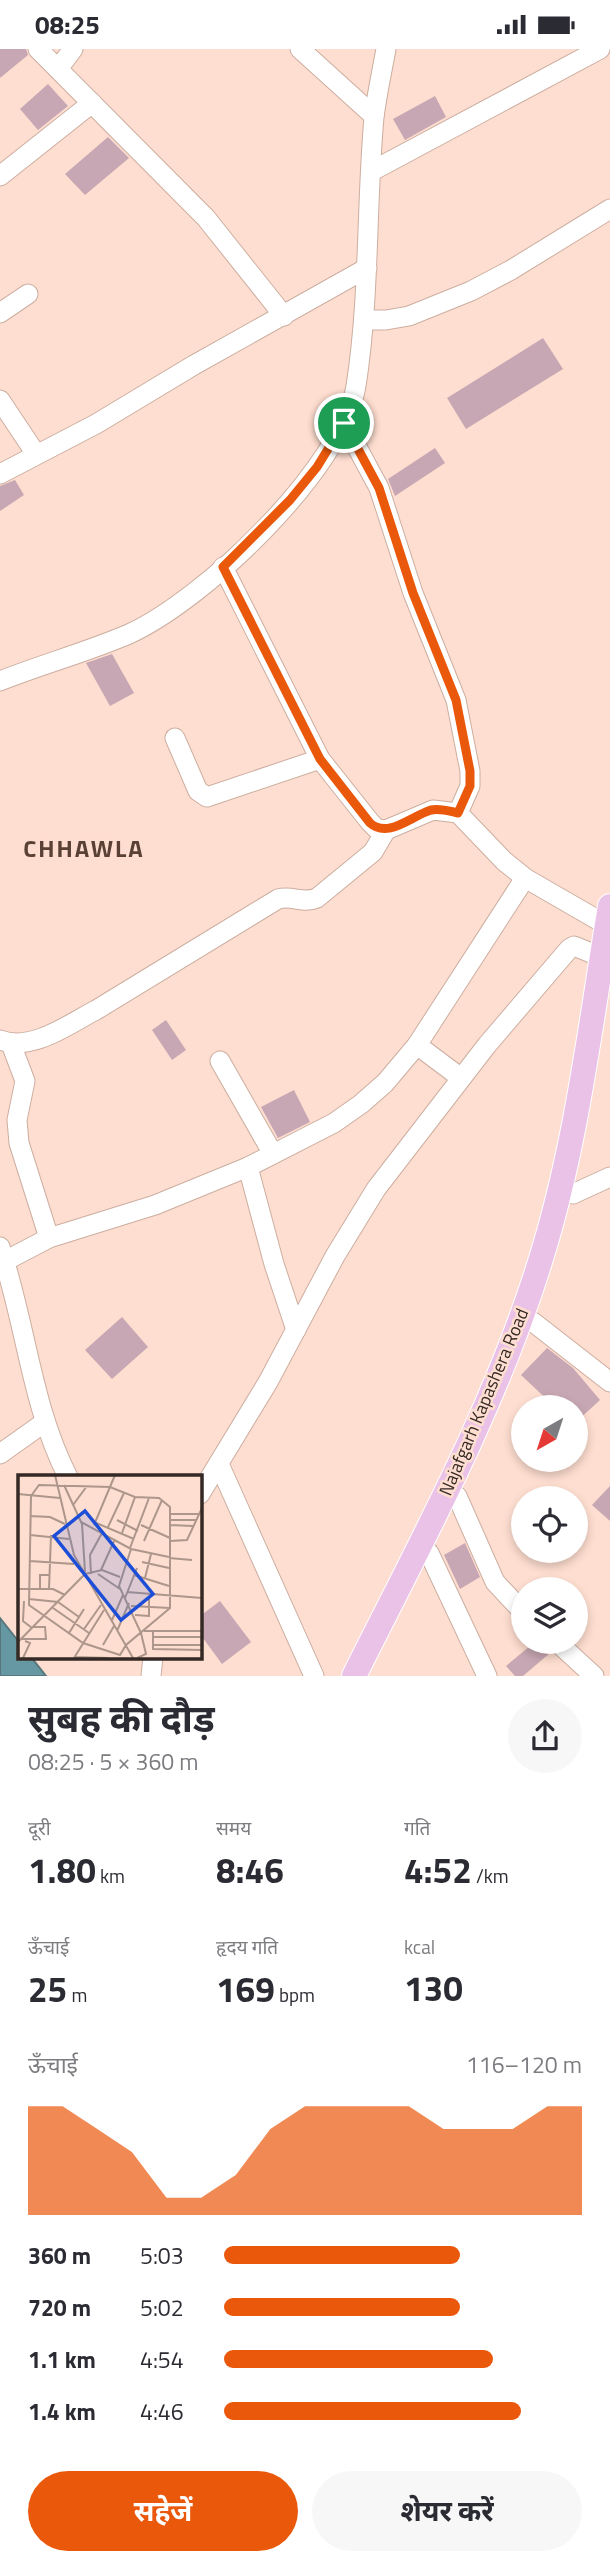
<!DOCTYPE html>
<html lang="hi">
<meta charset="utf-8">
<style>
:root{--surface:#fff;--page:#f7f7f7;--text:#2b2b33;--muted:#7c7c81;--accent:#ea580c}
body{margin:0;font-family:"Titillium Web","Noto Sans Devanagari",sans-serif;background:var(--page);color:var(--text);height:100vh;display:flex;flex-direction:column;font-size:26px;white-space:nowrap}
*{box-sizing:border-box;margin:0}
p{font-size:23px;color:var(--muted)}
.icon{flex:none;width:38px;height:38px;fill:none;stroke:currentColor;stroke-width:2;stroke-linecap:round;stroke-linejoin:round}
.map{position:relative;height:1627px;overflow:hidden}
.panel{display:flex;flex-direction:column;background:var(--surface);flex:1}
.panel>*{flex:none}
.needle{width:46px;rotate:219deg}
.controls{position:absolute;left:511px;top:1346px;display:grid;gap:14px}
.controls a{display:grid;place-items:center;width:77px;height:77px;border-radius:50%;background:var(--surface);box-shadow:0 4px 10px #0003;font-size:35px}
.pin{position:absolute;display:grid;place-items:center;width:60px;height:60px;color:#fff;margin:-30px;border:4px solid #fff;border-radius:50%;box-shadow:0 2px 7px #0007}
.round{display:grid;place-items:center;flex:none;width:74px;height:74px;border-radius:37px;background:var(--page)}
.overview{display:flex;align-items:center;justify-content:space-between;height:119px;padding:0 28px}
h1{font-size:38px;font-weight:700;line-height:52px}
.figures{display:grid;grid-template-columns:repeat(3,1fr);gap:10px;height:119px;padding:7px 28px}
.figures div{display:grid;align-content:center}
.figures b{font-size:35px;font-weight:700}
.figures small{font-size:19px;font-weight:400}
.figures p{font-size:19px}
.chart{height:196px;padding:14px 28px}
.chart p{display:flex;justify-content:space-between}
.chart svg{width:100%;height:126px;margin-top:7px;fill:var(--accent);opacity:.7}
.primary-button{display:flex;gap:14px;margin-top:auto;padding:14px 28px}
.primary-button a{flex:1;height:80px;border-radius:42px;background:var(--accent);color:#fff;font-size:28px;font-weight:700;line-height:80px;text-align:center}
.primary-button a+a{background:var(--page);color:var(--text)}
ul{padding:0 28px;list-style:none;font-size:23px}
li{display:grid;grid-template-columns:112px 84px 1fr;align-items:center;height:52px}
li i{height:18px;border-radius:9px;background:var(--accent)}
.status{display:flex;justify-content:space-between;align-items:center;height:49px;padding:0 35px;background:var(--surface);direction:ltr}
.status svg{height:19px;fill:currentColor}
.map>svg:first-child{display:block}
.water{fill:#6698a3;stroke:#57777d;stroke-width:2}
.building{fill:#c7a7b3}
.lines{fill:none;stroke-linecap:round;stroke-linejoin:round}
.minor-casing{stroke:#ccaea0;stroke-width:21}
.major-casing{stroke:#fff;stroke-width:26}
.minor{stroke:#fff;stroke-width:19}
.major{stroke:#ebc2e7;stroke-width:24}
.route-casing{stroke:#fff;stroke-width:14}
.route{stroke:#ea580c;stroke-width:9}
.labels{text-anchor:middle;stroke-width:5;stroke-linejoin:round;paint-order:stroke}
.street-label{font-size:18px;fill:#342924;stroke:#feded0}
.district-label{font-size:24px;font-weight:bold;letter-spacing:2px;fill:#5a4135;stroke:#feded0}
.inset-road{fill:none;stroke:#ad968b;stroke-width:2}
.view{fill:#1d4ed8;fill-opacity:0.15;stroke:#1d4ed8;stroke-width:3.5}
.inset-edge{fill:none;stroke:#342924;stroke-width:3.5}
</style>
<div class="status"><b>08:25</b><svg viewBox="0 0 49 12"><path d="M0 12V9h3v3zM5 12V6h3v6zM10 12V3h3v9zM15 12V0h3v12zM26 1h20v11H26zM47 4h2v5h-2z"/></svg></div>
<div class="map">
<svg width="610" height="1627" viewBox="0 0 610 1627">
<rect width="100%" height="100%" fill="#feded0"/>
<path class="water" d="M0,1569L19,1593V1608H31L46,1627H0Z"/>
<g class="building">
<path d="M0,0H26L28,6L0,29Z"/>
<path d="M48,35L68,57L38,81L20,60Z"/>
<path d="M435,47L446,68L405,91L393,70Z"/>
<path d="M108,88L129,109L85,146L65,125Z"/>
<path d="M543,289L563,320L466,380L447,349Z"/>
<path d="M435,399L445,414L395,447L388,430Z"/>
<path d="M15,431L24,446L0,462V437Z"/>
<path d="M112,605L134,644L110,657L86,614Z"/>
<path d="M166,971L186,1001L172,1011L152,981Z"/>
<path d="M294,1041L310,1073L278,1089L261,1058Z"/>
<path d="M122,1268L148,1298L112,1330L85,1301Z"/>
<path d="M547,1299L573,1319L600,1351L576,1373V1358H555L521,1326Z"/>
<path d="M610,1437V1472L592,1456Z"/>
<path d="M465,1494L480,1528L460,1540L444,1506Z"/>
<path d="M220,1552L251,1593L222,1615L200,1585V1567Z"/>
<path d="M536,1592H544L550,1604L523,1627H515L506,1617Z"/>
</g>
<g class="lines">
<g class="minor-casing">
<g id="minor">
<path d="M38,0L206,169L284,267"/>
<path d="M300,0L374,67"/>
<path d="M58,20L73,0"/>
<path d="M372,122L600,0"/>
<path d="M0,127L92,54"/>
<path d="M0,264L28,245"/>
<path d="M364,271H386L409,267L471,242L511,221L610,160"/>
<path d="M0,351L36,405"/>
<path d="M344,374L379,439L413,544L456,651L470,722V737L458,764"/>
<path d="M0,425L96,375L194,316L367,219"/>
<path d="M223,518L320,710L370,773L377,780L386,781L433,761L458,764L504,812L525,829L610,878"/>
<path d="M0,632C43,615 87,603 129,585C204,551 342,420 356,337C370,247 366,157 374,68C377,45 382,22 386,0"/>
<path d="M175,689L198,742L207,748L320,710"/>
<path d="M0,991C32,1003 69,975 96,961L278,850C292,846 303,855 317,849L373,803L386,781"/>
<path d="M11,995L25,1032L17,1071L19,1094L49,1189"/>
<path d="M417,996L461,1029"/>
<path d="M220,1012L273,1105"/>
<path d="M248,1118L274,1215L296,1281"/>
<path d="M573,1145L610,1128"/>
<path d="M0,1198C26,1274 31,1356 68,1428"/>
<path d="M5,1212L49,1189L155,1156L248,1118L334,1074L361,1055L385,1034L417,996L525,829"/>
<path d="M533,1273L610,1333"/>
<path d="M0,1405L45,1373"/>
<path d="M219,1415L314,1627"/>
<path d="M200,1445L268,1333L335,1207L376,1140L487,996L569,900L574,897L601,908"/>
<path d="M457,1447L495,1533L523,1563"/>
<path d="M429,1504L487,1627"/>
<path d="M556,1592L594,1627"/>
<path d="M151,1627L153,1608"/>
</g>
</g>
<g class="major-casing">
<path id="major" d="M354,1627C421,1493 494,1360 539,1216C576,1100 590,978 610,857"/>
</g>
<use href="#minor" class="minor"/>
<use href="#major" class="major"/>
</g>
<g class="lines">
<g class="route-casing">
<path id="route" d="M344,374L379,439L413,544L456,651L470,722V737L458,764C449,762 440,759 431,761C411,767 388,790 370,774L320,710L223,518L290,451L317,418Z"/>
</g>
<use href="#route" class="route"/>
</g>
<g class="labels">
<g class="street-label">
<text transform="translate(484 1353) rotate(-67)" y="6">Najafgarh Kapashera Road</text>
</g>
<g class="district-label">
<text x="84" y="808">CHHAWLA</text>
</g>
</g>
<g transform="translate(18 1426)">
<rect width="184" height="184" fill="#feded0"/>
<path class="inset-road" d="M37,0L56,80L115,183M21,10L92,12L117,22L141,23L152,32V133L108,170L102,180L65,168L11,130L13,21ZM46,10L64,49L67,97M0,19L42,23M55,30L69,11M152,39H181M12,41L32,42L47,49M99,45L120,56M153,45H178M63,47L113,74L151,82M76,47L116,64M76,50L97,0M123,50L152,63M152,50L175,51M90,52L106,18M104,58L117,22M12,60L51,64M126,66L144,25M152,66L169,65L184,33M112,73L131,23M113,74L101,111L123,158L128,179L119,183M151,83L174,85M12,86L56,89M124,87L151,93M83,95L97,64M73,99L72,80L84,58M80,99L102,114M116,100L151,111M127,103L133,79M0,114H35L47,120M22,114V100H31M31,114L33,60M109,117L184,123M107,123L119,93M11,124L40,127L61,142M6,126L5,146L14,153M113,131L152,133M35,133L71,158M117,140L131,141V121M94,145L105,120M66,154L83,130M99,156L111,128M126,156H184M135,156V174L184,175M51,158L66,134M135,162H184M4,164H28L27,152H15M0,167L67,99L84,95L102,102M85,170L96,151M135,170H184M57,182L91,183M5,183L12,168L7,166M56,183L86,135"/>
<path class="view" d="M67,36L135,119L103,145L36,61Z"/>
<rect width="184" height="184" class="inset-edge"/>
</g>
</svg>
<div class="controls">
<a><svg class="needle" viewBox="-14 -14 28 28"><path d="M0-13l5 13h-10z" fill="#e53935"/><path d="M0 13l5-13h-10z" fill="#7c7c81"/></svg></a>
<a><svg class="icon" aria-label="locate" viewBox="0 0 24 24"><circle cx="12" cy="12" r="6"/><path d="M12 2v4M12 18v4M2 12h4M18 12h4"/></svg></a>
<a><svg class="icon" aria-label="layers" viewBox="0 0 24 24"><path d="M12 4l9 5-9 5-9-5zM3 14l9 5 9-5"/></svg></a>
</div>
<div class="pin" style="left:344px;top:374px;background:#1e9e55"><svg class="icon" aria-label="arrive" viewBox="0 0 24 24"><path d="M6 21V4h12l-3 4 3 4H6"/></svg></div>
</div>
<section class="panel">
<div class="overview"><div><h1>सुबह की दौड़</h1><p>08:25 · 5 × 360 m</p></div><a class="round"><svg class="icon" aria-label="share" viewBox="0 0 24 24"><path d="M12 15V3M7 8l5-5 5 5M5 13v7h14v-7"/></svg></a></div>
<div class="figures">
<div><p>दूरी</p><b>1.80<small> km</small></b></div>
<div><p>समय</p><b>8:46</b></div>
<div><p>गति</p><b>4:52<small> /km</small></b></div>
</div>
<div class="figures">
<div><p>ऊँचाई</p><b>25<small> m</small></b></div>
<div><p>हृदय गति</p><b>169<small> bpm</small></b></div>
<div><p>kcal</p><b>130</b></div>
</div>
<div class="chart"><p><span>ऊँचाई</span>116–120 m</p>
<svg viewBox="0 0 160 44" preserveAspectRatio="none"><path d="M0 44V6L10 6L20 14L30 22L40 38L50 38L60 30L70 14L80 6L90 6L100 6L110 6L120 14L130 14L140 14L150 6L160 6V44z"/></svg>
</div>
<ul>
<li><b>360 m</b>5:03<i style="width:66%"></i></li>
<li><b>720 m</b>5:02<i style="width:66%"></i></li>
<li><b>1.1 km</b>4:54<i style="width:75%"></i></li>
<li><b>1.4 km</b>4:46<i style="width:83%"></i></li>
</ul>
<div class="primary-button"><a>सहेजें</a><a>शेयर करें</a></div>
</section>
